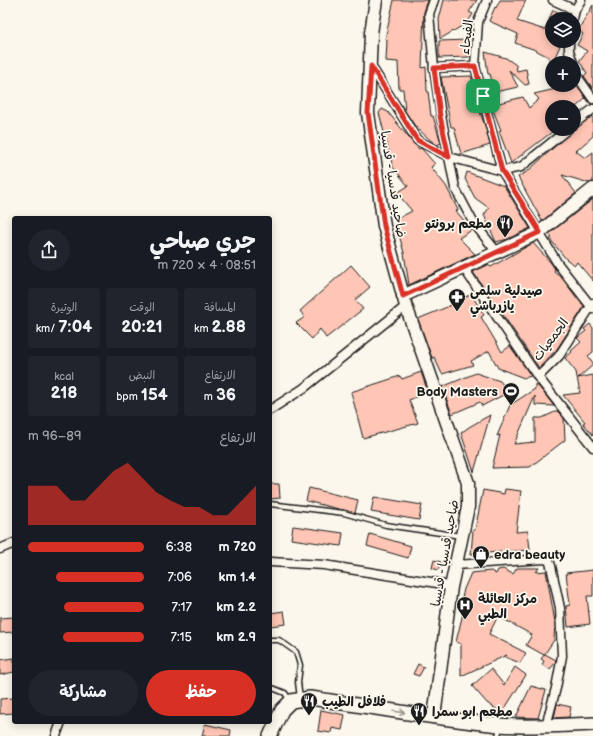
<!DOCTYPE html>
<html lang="ar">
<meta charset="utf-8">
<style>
:root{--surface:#171b24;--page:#20242c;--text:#f1f3f6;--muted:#9ea1a6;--accent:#d93025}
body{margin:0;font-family:"Balsamiq Sans","Playpen Sans Arabic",sans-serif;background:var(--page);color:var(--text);direction:rtl;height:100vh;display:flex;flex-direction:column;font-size:15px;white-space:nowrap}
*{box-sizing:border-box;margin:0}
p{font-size:13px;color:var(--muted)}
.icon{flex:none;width:22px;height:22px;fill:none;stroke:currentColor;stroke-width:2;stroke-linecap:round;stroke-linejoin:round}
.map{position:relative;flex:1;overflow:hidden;direction:ltr}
.details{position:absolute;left:12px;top:216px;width:260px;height:508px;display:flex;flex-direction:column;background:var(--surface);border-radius:4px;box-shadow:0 2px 10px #0003;direction:rtl}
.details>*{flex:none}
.controls{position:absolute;left:545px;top:12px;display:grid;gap:8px}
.controls a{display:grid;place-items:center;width:36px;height:36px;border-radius:50%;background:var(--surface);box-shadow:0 2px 10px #0003;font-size:20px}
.pin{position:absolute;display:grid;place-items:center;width:34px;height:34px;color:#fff;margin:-17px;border-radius:8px;box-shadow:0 2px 6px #0006}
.round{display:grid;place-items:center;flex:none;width:42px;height:42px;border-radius:21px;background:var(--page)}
.summary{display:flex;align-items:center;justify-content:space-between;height:68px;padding:0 16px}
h1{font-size:22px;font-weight:700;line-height:30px}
.stats{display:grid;grid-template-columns:repeat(3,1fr);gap:6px;height:68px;padding:4px 16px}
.stats div{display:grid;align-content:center;border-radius:4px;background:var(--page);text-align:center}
.stats b{font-size:17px;font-weight:700}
.stats small{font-size:11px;font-weight:400}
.stats p{font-size:11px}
.chart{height:112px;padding:8px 16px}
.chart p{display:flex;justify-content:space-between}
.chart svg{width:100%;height:72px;margin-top:4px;fill:var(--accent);opacity:.7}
.primary-button{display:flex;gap:8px;margin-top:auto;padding:8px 16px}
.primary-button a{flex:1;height:46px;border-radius:24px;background:var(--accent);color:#fff;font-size:16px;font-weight:700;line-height:46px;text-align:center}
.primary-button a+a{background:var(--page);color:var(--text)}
ul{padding:0 16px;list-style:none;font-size:13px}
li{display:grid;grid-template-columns:64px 48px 1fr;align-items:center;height:30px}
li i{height:10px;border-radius:5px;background:var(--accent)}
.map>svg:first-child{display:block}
.building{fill:#ffc5b5;stroke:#1c1c1c}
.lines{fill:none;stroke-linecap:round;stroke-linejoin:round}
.service-casing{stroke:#1c1c1c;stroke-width:7}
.minor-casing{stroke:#1c1c1c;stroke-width:11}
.secondary-casing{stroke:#1c1c1c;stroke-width:15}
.primary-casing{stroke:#1c1c1c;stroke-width:16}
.service{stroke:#fbf7ec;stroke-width:4}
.minor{stroke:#fbf7ec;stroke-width:8}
.secondary{stroke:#fbf7ec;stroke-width:12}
.primary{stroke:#fbf7ec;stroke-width:13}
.oneway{stroke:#97948e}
.route-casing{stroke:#fff;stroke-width:8}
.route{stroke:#d93025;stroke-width:5}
.labels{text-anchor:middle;stroke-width:3.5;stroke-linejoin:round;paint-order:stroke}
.street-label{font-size:13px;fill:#1c1c1c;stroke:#fbf7ec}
.poi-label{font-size:13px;font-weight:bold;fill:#1c1c1c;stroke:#fbf7ec;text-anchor:start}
</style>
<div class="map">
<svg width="593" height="736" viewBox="0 0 593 736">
<rect width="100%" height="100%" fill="#fbf7ec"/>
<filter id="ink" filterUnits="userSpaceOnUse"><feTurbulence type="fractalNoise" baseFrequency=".025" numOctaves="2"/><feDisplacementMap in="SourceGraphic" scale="8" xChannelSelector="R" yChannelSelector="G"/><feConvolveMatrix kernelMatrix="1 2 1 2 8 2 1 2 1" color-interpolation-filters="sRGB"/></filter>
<g filter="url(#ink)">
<g class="building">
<path d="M394,0H428L424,12L422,68L426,67L427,91H428L431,116H433L441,143L437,145L430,140L415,126L405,111L403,89H399L398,62L386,61L387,40L385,39Z"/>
<path d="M444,0H477L469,12L473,14L467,23L440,39L439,19Z"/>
<path d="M500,0H526L517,21L545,30L553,10L568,16V19H552V42L560,46L549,70V57L533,49L515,43L518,34L489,21L495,7L496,8Z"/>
<path d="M593,5V89L584,76L587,73L579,61L587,51L577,45L583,34L578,30Z"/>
<path d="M469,40V57L439,58V41Z"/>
<path d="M485,52L506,58L516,65L517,71L526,69L529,84L525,85L509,70L518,87L495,92L490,74H488Z"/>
<path d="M471,76L478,100L476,101L485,126L490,145L461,154L454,127H451L441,77Z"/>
<path d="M574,81L586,98L576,107H552V132L511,163L499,131L501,130L491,105L523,97L529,108L539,99L534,94L560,88L559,85H574Z"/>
<path d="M382,109L388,112L413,143L419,149L421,148L422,149L435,164L431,167L446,186L458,210L456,211L472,230L459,238L475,254L409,285L404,253L395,220L412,211L397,193L408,186L393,167L379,113Z"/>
<path d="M593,116V136L576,151L585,158L593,152V182L589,183L562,175L576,193L542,221L518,177L528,171L574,129Z"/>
<path d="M467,172L504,186L530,228L508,239L496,242L484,215L489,208L475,198L465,179Z"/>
<path d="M593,199V281L577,262L575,265L566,259L550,239L552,238L549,234Z"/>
<path d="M533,243L551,263L555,269L554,271L561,277L584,307L557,349L539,368L499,309H498L473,272L488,265L491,267Z"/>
<path d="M351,265L370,287L355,300L363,309L326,338L320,329L312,339L296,323L305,317L300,311Z"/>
<path d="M471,294L484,315L481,317L502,352L510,346L531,376L524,378L498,368L489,351L471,361L473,365L442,374L434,357L432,358L418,319L447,307Z"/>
<path d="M590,324L593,328V352L588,356L593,363V365L578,378L593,375V435L583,423L585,422L563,395L580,393L576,372L565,358L572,352L571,351L581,342L577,338L586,331L584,329Z"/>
<path d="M421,372L428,392L409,400L418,423L363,438L351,392L400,376L402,379Z"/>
<path d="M476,373L500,381L509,392L482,406L480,402L452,414L442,387Z"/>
<path d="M535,384L539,387L554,406L535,405V396L514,444L535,442V418H542L557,411L564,418L565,440L530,467L492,468L500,435L497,436L510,405L535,389Z"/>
<path d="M490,415L487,426L474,472L461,433L469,427Z"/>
<path d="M270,484H279L280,498L270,499Z"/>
<path d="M309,488L358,500L355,513L306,501Z"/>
<path d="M505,489L521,491L516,532L528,531L530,550L471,554L473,530H475L483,490L504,494Z"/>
<path d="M374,497L422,505L419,520L371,512Z"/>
<path d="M293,526L343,533L341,546L291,539Z"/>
<path d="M370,534L411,546L408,558L367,546Z"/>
<path d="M434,560L441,562L438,570L432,568Z"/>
<path d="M517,568H539L536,572L546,571L555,622L554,640L544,655L526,645L532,635L498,616L489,634L526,653L520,663L505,657L507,655L461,676V644L456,642L464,609L460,607L464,589L471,573L491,571L496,574L498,570L503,569L513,574Z"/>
<path d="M593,570V596H587L590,624L568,627L566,606L570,605L566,573Z"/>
<path d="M284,611L286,624L270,626V613Z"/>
<path d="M14,617V632L0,633V618Z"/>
<path d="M545,654L556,660L555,663L550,669L542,665L544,661L541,659Z"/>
<path d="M14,658V672L0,675V660Z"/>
<path d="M418,664L424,667L419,676L413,674Z"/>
<path d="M515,667L526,675L502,713L487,703L472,686L491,669L504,685Z"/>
<path d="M531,686L546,690L538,718L516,717Z"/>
<path d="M14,698V713L0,714V699Z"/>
<path d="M557,704L571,707L569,717L554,718Z"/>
<path d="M321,710L345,715L342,730L332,728L331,733L318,731Z"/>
<path d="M205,724L231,730L230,736H202Z"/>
</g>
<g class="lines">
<g class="service-casing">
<g id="service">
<path d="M270,504L344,513L386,525L461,536"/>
<path d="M270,640H279L296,652L300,665L298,682L300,698"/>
<path d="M270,687L285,693L289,699"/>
<path d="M498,736L500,727"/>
</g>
</g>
<g class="minor-casing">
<g id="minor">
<path d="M434,0L429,14L434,68L475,66"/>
<path d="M487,0L478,22L475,66L502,171L558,264L593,309"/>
<path d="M553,0L575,10L573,19"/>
<path d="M575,10L581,0"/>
<path d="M569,41V51L573,63"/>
<path d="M371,66L417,140L449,157"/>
<path d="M574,67L577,76L593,99"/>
<path d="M434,68L441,116L449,157"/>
<path d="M574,124L593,109"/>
<path d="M496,251L473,222L455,188L449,157L502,171L521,167L568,129"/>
<path d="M463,267L538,377L593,447"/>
<path d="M538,377L559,356L593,303"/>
<path d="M270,410L304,388L406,306"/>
<path d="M0,549L14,543"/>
<path d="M270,562L324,565L437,583L451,587"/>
<path d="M456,565L544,559L549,560L551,566L560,608L562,656L556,688L546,726"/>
<path d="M56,736L61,722"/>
</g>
</g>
<g class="secondary-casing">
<g id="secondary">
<path d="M376,0L371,33L368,113L384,226L406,306L468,483V507L451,587L434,717"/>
<path d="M403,296L540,232L593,189"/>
</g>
</g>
<g class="primary-casing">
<path id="primary" d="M270,736L282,710L291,701L310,698C373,707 436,719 499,725C530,728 562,725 593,724"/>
</g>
<use href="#service" class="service"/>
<use href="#minor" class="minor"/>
<use href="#secondary" class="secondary"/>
<use href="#primary" class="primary"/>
</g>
<defs><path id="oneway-shaft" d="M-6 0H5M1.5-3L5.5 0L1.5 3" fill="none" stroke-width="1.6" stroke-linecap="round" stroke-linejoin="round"/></defs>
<use class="oneway" href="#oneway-shaft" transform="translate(399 712) rotate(9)"/>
</g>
<g class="lines" filter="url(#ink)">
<g class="route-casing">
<path id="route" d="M371,66L417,140L449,157L440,116L434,68L475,66L502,171L540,232L403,296L384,226L368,113Z"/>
</g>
<use href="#route" class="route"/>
</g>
<defs>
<g id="restaurant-pin" transform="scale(0.9)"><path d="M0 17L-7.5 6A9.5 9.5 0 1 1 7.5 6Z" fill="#1c1c1c" stroke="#fbf7ec"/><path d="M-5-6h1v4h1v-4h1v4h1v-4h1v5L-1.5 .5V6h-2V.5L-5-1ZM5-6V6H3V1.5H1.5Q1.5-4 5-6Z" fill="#fff"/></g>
<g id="pharmacy-pin" transform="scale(0.9)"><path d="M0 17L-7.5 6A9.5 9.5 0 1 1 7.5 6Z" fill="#1c1c1c" stroke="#fbf7ec"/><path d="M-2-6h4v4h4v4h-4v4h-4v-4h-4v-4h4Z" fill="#fff"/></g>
<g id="stadium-pin" transform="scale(0.9)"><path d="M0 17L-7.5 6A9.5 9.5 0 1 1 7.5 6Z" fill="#1c1c1c" stroke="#fbf7ec"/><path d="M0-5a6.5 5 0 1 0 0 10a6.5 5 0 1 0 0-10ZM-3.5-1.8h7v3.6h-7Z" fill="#fff"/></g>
<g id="shop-pin" transform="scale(0.9)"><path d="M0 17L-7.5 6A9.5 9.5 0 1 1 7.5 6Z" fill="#1c1c1c" stroke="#fbf7ec"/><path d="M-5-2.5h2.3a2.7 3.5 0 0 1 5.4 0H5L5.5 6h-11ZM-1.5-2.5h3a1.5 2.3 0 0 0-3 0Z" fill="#fff"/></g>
<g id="hospital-pin" transform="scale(0.9)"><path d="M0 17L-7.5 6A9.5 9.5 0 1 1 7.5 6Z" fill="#1c1c1c" stroke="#fbf7ec"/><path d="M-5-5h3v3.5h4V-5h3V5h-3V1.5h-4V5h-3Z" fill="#fff"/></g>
</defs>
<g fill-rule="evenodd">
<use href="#restaurant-pin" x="505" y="223"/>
<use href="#pharmacy-pin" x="457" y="297"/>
<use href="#stadium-pin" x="511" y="391"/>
<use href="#shop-pin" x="481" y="554"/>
<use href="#hospital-pin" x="465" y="605"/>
<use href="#restaurant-pin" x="309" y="701"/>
<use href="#restaurant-pin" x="419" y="711"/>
</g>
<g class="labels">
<g class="street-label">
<text transform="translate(466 37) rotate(-83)" y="5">الفيحاء</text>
<text transform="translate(394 184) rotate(81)" y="5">ضاحيد قدسيا - قدسيا</text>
<text transform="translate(550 339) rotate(-53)" y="5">الجمعيات</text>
<text transform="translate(444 553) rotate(-80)" y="5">ضاحيد قدسيا - قدسيا</text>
</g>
<g class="poi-label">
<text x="492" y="228" text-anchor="end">مطعم برونتو</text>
<text x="470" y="295">صيدلية سلمى<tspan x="470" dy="15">يازرباشي</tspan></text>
<text x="498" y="396" text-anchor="end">Body Masters</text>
<text x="494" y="559">edra beauty</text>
<text x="478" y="603">مركز العائلة<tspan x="478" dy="15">الطبي</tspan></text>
<text x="322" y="706">فلافل الطيب</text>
<text x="432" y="716">مطعم ابو سمرا</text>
</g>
</g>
</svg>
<div class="controls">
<a><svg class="icon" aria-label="layers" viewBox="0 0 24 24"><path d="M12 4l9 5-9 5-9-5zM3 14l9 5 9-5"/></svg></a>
<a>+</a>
<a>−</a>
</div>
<div class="pin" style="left:483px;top:96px;background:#1e9e55"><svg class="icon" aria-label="arrive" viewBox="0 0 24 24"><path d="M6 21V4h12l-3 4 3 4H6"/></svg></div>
<section class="details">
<div class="summary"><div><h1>جري صباحي</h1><p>08:51 · 4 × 720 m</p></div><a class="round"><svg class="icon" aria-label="share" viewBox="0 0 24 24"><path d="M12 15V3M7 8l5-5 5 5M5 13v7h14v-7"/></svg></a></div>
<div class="stats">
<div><p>المسافة</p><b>2.88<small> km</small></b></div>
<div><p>الوقت</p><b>20:21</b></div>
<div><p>الوتيرة</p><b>7:04<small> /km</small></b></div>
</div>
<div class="stats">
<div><p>الارتفاع</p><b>36<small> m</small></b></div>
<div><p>النبض</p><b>154<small> bpm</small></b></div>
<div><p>kcal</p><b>218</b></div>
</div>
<div class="chart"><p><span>الارتفاع</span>89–96 m</p>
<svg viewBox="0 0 160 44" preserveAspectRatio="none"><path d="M0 44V20L10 20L20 20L30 29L40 29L50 20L60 11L70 6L80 15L90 24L100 29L110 33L120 33L130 38L140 38L150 29L160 20V44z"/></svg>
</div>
<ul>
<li><b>720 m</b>6:38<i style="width:100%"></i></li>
<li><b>1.4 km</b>7:06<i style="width:76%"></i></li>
<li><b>2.2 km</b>7:17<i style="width:69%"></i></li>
<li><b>2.9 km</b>7:15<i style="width:70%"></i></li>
</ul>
<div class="primary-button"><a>حفظ</a><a>مشاركة</a></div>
</section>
</div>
